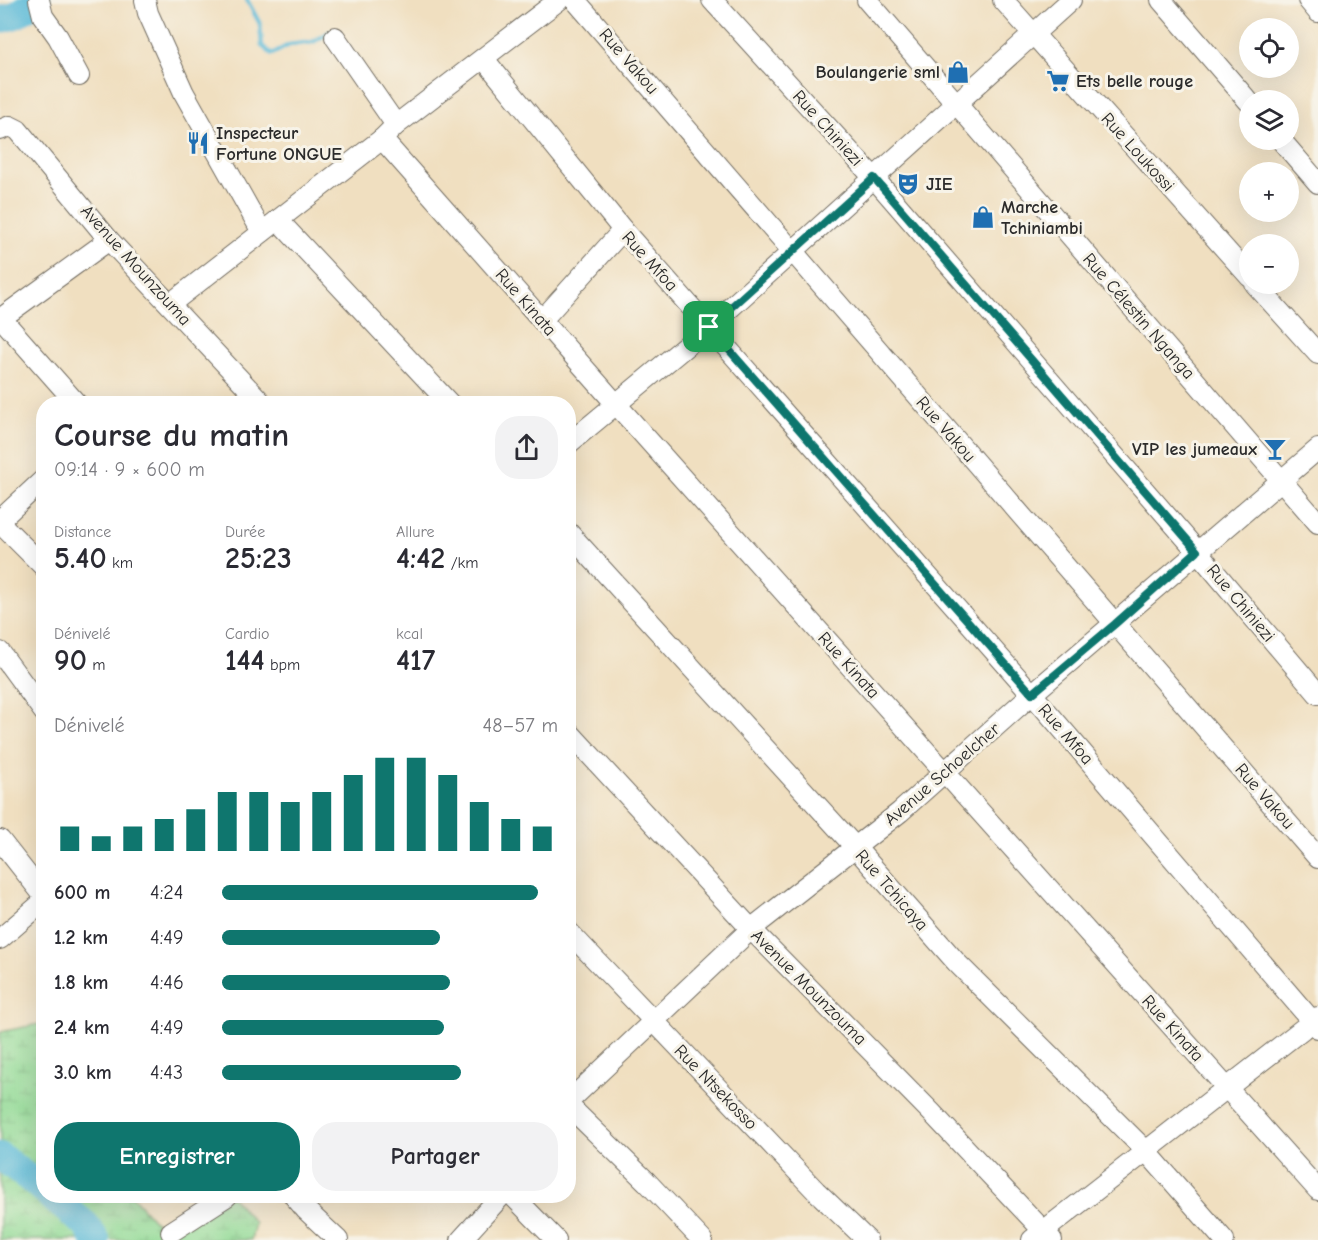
<!DOCTYPE html>
<html lang="fr">
<meta charset="utf-8">
<style>
:root{--surface:#fff;--page:#f2f2f3;--text:#2b2b33;--muted:#7c7c81;--accent:#0f766e}
body{margin:0;font-family:"Comic Neue",sans-serif;background:var(--page);color:var(--text);height:100vh;display:flex;flex-direction:column;font-size:22px;white-space:nowrap}
*{box-sizing:border-box;margin:0}
p{font-size:20px;color:var(--muted)}
.icon{flex:none;width:33px;height:33px;fill:none;stroke:currentColor;stroke-width:2;stroke-linecap:round;stroke-linejoin:round}
.map{position:relative;flex:1;overflow:hidden}
.sheet{position:absolute;left:36px;top:396px;width:540px;height:807px;display:flex;flex-direction:column;background:var(--surface);border-radius:24px;box-shadow:0 6px 24px #0002}
.sheet>*{flex:none}
.fabs{position:absolute;left:1239px;top:18px;display:grid;gap:12px}
.fabs a{display:grid;place-items:center;width:60px;height:60px;border-radius:50%;background:var(--surface);box-shadow:0 6px 24px #0002;font-size:30px}
.pin{position:absolute;display:grid;place-items:center;width:51px;height:51px;color:#fff;margin:-26px;border-radius:12px;box-shadow:0 3px 9px #0006}
.round{display:grid;place-items:center;flex:none;width:63px;height:63px;border-radius:24px;background:var(--page)}
.headline{display:flex;align-items:center;justify-content:space-between;height:102px;padding:0 18px}
h1{font-size:33px;font-weight:700;line-height:45px}
.stats{display:grid;grid-template-columns:repeat(3,1fr);gap:9px;height:102px;padding:6px 18px}
.stats div{display:grid;align-content:center}
.stats b{font-size:30px;font-weight:700}
.stats small{font-size:16px;font-weight:400}
.stats p{font-size:16px}
.chart{height:168px;padding:12px 18px}
.chart p{display:flex;justify-content:space-between}
.chart svg{width:100%;height:108px;margin-top:6px;stroke:var(--accent);stroke-width:6}
.primary-button{display:flex;gap:12px;margin-top:auto;padding:12px 18px}
.primary-button a{flex:1;height:69px;border-radius:24px;background:var(--accent);color:#fff;font-size:24px;font-weight:700;line-height:69px;text-align:center}
.primary-button a+a{background:var(--page);color:var(--text)}
ul{padding:0 18px;list-style:none;font-size:20px}
li{display:grid;grid-template-columns:96px 72px 1fr;align-items:center;height:45px}
li i{height:15px;border-radius:8px;background:var(--accent)}
.map>svg:first-child{display:block}
.wetland{fill:url(#wetland-marsh);stroke:#5e8260;stroke-width:1.5}
.lines{fill:none;stroke-linecap:round;stroke-linejoin:round}
.stream{stroke:#5abad8;stroke-width:4.5}
.river{stroke:#5abad8;stroke-width:28}
.minor-casing{stroke:#706a5f;stroke-width:22}
.minor{stroke:#fff;stroke-width:20}
.route-casing{stroke:#fff;stroke-width:12}
.route{stroke:#0f766e;stroke-width:8}
.labels{text-anchor:middle;stroke-width:6;stroke-linejoin:round;paint-order:stroke}
.street-label{font-size:18px;fill:#2b2b2b;stroke:#f7f3e8}
.poi-label{font-size:18px;font-weight:bold;fill:#2b2b2b;stroke:#f7f3e8;text-anchor:start}
</style>
<div class="map">
<svg width="1318" height="1240" viewBox="0 0 1318 1240">
<defs>
<pattern id="wetland-marsh" width="20" height="14" patternUnits="userSpaceOnUse" patternTransform="scale(1.5)"><rect width="20" height="14" fill="#91da95"/><path d="M1 5h8M5 5V1M11 12h8M15 12V8" fill="none" stroke="#7dbb81"/></pattern>
</defs>
<rect width="100%" height="100%" fill="#f7f3e8"/>
<filter id="ink" filterUnits="userSpaceOnUse"><feTurbulence type="fractalNoise" baseFrequency=".0167" numOctaves="2"/><feDisplacementMap in="SourceGraphic" scale="12" xChannelSelector="R" yChannelSelector="G"/><feConvolveMatrix kernelMatrix="1 2 1 2 8 2 1 2 1" color-interpolation-filters="sRGB"/></filter>
<filter id="wash" filterUnits="userSpaceOnUse"><feTurbulence type="fractalNoise" baseFrequency=".008" numOctaves="4" result="noise"/><feDisplacementMap in="SourceGraphic" scale="24" xChannelSelector="R" yChannelSelector="G"/><feGaussianBlur stdDeviation="1.35" result="paint"/><feColorMatrix in="noise" values="0 0 0 0 0 0 0 0 0 0 0 0 0 0 0 0 0 1.4 0 .05"/><feComposite in="paint" operator="in"/></filter>
<g filter="url(#wash)">
<rect width="100%" height="100%" fill="#f0dfc0"/>
<path class="wetland" d="M39,1024L43,1028L44,1196H132L166,1234L231,1196L255,1223L251,1240H0V1032Z"/>
<g class="lines">
<path class="stream" d="M247,0L260,24L262,46L272,54L289,45L313,42L330,32"/>
<g class="river">
<path d="M0,20L16,15L36,1"/>
<path d="M0,1156L44,1190"/>
<path d="M50,1196L86,1225L96,1240"/>
</g>
</g>
</g>
<g filter="url(#ink)">
<g class="lines">
<g class="minor-casing">
<g id="minor">
<path d="M39,0L43,16L58,37L79,76"/>
<path d="M145,0L148,13L184,93L262,232"/>
<path d="M575,0L1318,858"/>
<path d="M712,0L874,178L1197,551L1318,694"/>
<path d="M867,0L1318,523"/>
<path d="M1003,0L1250,277"/>
<path d="M1161,0L1250,103"/>
<path d="M1308,0L1318,12"/>
<path d="M335,37L396,125"/>
<path d="M484,59L623,230L1032,694L1318,1028"/>
<path d="M0,130L10,126L18,130L109,240L263,404"/>
<path d="M382,139L616,404L1318,1190"/>
<path d="M1281,140L1318,183"/>
<path d="M278,220L450,404"/>
<path d="M1255,284L1318,354"/>
<path d="M170,304L382,139L396,125L559,0"/>
<path d="M1,318L77,404"/>
<path d="M0,319L109,240"/>
<path d="M542,320L623,230"/>
<path d="M568,444L709,327L1071,0"/>
<path d="M0,520L44,479"/>
<path d="M0,523L44,567"/>
<path d="M568,532L855,847L957,963L1146,1151L1224,1240"/>
<path d="M0,652L44,712"/>
<path d="M568,731L751,929L931,1112L1052,1240"/>
<path d="M0,840L44,896"/>
<path d="M568,931L816,1191L867,1240"/>
<path d="M0,939L44,901"/>
<path d="M568,1102L751,929L900,812L1032,694L1318,449"/>
<path d="M568,1105L647,1182L702,1240"/>
<path d="M294,1196L306,1210L338,1240"/>
<path d="M513,1196L556,1240"/>
<path d="M171,1232L227,1196"/>
<path d="M461,1240L501,1196"/>
<path d="M1032,1240L1318,1017"/>
</g>
</g>
<use href="#minor" class="minor"/>
</g>
</g>
<g class="lines" filter="url(#ink)">
<g class="route-casing">
<path id="route" d="M874,178L1197,551L1115,624L1032,694L709,327Z"/>
</g>
<use href="#route" class="route"/>
</g>
<defs>
<g id="shop-bare" transform="scale(1.8)"><path d="M-5-2.5h2.3a2.7 3.5 0 0 1 5.4 0H5L5.5 6h-11ZM-1.5-2.5h3a1.5 2.3 0 0 0-3 0Z" fill="#1f6fb2" stroke="#f7f3e8" stroke-width="2.5" paint-order="stroke"/></g>
<g id="supermarket-bare" transform="scale(1.8)"><path d="M-6-5.5h2.5l.6 2H6L4.5 2H-2.5L-4.4-4H-6ZM-1.5 3.2a1.3 1.3 0 1 0 .1 0ZM3 3.2a1.3 1.3 0 1 0 .1 0Z" fill="#1f6fb2" stroke="#f7f3e8" stroke-width="2.5" paint-order="stroke"/></g>
<g id="restaurant-bare" transform="scale(1.8)"><path d="M-5-6h1v4h1v-4h1v4h1v-4h1v5L-1.5 .5V6h-2V.5L-5-1ZM5-6V6H3V1.5H1.5Q1.5-4 5-6Z" fill="#1f6fb2" stroke="#f7f3e8" stroke-width="2.5" paint-order="stroke"/></g>
<g id="theatre-bare" transform="scale(1.8)"><path d="M-5-5.5Q0-4 5-5.5V0Q5 5 0 6Q-5 5-5 0ZM-3.3-2.5H-1v1.5H-3.3ZM1-2.5H3.3v1.5H1ZM-2.8 1Q0 5.5 2.8 1Z" fill="#1f6fb2" stroke="#f7f3e8" stroke-width="2.5" paint-order="stroke"/></g>
<g id="bar-bare" transform="scale(1.8)"><path d="M-6-5H6L.8 .8V4.5H3.5V6h-7V4.5H-.8V.8Z" fill="#1f6fb2" stroke="#f7f3e8" stroke-width="2.5" paint-order="stroke"/></g>
</defs>
<g fill-rule="evenodd">
<use href="#shop-bare" x="958" y="72"/>
<use href="#supermarket-bare" x="1058" y="81"/>
<use href="#restaurant-bare" x="198" y="143"/>
<use href="#theatre-bare" x="908" y="184"/>
<use href="#shop-bare" x="983" y="217"/>
<use href="#bar-bare" x="1275" y="449"/>
</g>
<g class="labels">
<g class="street-label">
<text transform="translate(629 61) rotate(49)" y="6">Rue Vakou</text>
<text transform="translate(828 128) rotate(48)" y="6">Rue Chiniezi</text>
<text transform="translate(1138 152) rotate(48)" y="6">Rue Loukossi</text>
<text transform="translate(650 261) rotate(48)" y="6">Rue Mfoa</text>
<text transform="translate(136 265) rotate(48)" y="6">Avenue Mounzouma</text>
<text transform="translate(526 302) rotate(49)" y="6">Rue Kinata</text>
<text transform="translate(1139 316) rotate(49)" y="6">Rue Célestin Nganga</text>
<text transform="translate(946 429) rotate(49)" y="6">Rue Vakou</text>
<text transform="translate(1241 603) rotate(50)" y="6">Rue Chiniezi</text>
<text transform="translate(849 665) rotate(48)" y="6">Rue Kinata</text>
<text transform="translate(1066 734) rotate(49)" y="6">Rue Mfoa</text>
<text transform="translate(942 774) rotate(-41)" y="6">Avenue Schoelcher</text>
<text transform="translate(1265 796) rotate(49)" y="6">Rue Vakou</text>
<text transform="translate(892 890) rotate(49)" y="6">Rue Tchicaya</text>
<text transform="translate(809 987) rotate(45)" y="6">Avenue Mounzouma</text>
<text transform="translate(1173 1028) rotate(48)" y="6">Rue Kinata</text>
<text transform="translate(716 1087) rotate(46)" y="6">Rue Ntsekosso</text>
</g>
<g class="poi-label">
<text x="940" y="78" text-anchor="end">Boulangerie sml</text>
<text x="1076" y="87">Ets belle rouge</text>
<text x="216" y="139">Inspecteur<tspan x="216" dy="21">Fortune ONGUE</tspan></text>
<text x="926" y="190">JIE</text>
<text x="1001" y="213">Marche<tspan x="1001" dy="21">Tchiniambi</tspan></text>
<text x="1257" y="455" text-anchor="end">VIP les jumeaux</text>
</g>
</g>
</svg>
<div class="fabs">
<a><svg class="icon" aria-label="locate" viewBox="0 0 24 24"><circle cx="12" cy="12" r="6"/><path d="M12 2v4M12 18v4M2 12h4M18 12h4"/></svg></a>
<a><svg class="icon" aria-label="layers" viewBox="0 0 24 24"><path d="M12 4l9 5-9 5-9-5zM3 14l9 5 9-5"/></svg></a>
<a>+</a>
<a>−</a>
</div>
<div class="pin" style="left:709px;top:327px;background:#1e9e55"><svg class="icon" aria-label="arrive" viewBox="0 0 24 24"><path d="M6 21V4h12l-3 4 3 4H6"/></svg></div>
<section class="sheet">
<div class="headline"><div><h1>Course du matin</h1><p>09:14 · 9 × 600 m</p></div><a class="round"><svg class="icon" aria-label="share" viewBox="0 0 24 24"><path d="M12 15V3M7 8l5-5 5 5M5 13v7h14v-7"/></svg></a></div>
<div class="stats">
<div><p>Distance</p><b>5.40<small> km</small></b></div>
<div><p>Durée</p><b>25:23</b></div>
<div><p>Allure</p><b>4:42<small> /km</small></b></div>
</div>
<div class="stats">
<div><p>Dénivelé</p><b>90<small> m</small></b></div>
<div><p>Cardio</p><b>144<small> bpm</small></b></div>
<div><p>kcal</p><b>417</b></div>
</div>
<div class="chart"><p><span>Dénivelé</span>48–57 m</p>
<svg viewBox="0 0 160 44" preserveAspectRatio="none"><path d="M5 44V34M15 44V38M25 44V34M35 44V31M45 44V27M55 44V20M65 44V20M75 44V24M85 44V20M95 44V13M105 44V6M115 44V6M125 44V13M135 44V24M145 44V31M155 44V34"/></svg>
</div>
<ul>
<li><b>600 m</b>4:24<i style="width:94%"></i></li>
<li><b>1.2 km</b>4:49<i style="width:65%"></i></li>
<li><b>1.8 km</b>4:46<i style="width:68%"></i></li>
<li><b>2.4 km</b>4:49<i style="width:66%"></i></li>
<li><b>3.0 km</b>4:43<i style="width:71%"></i></li>
</ul>
<div class="primary-button"><a>Enregistrer</a><a>Partager</a></div>
</section>
</div>
